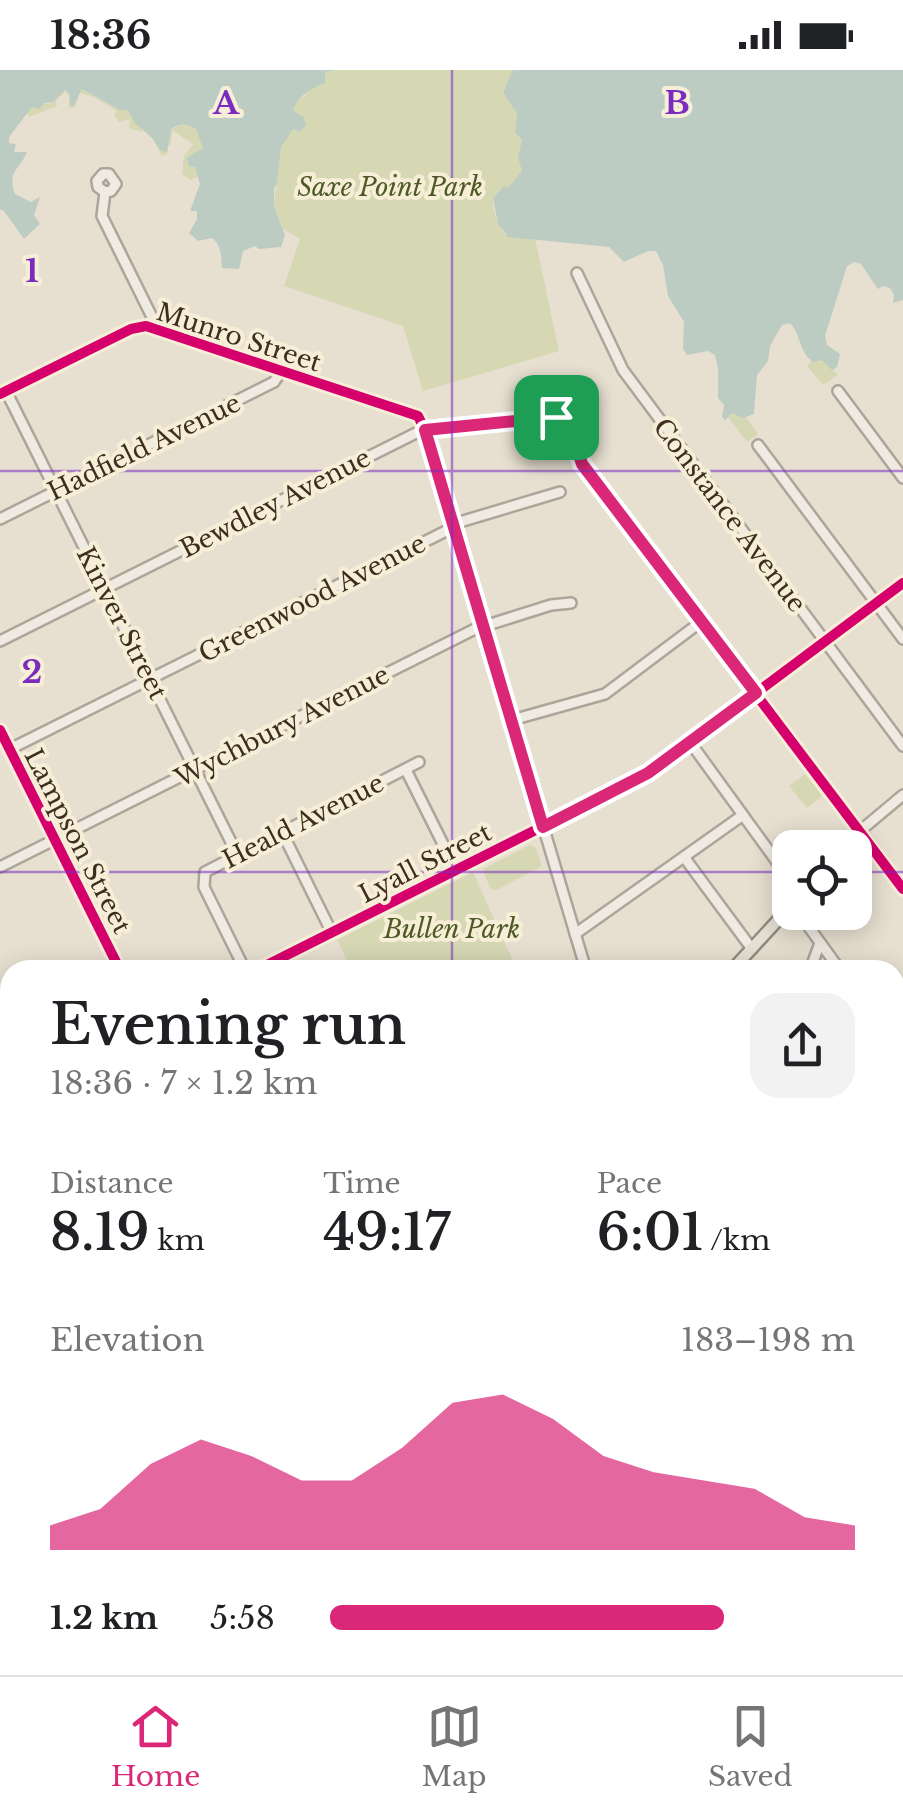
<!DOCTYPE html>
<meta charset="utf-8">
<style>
:root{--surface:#fff;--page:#f2f2f2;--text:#202124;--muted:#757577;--line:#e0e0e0;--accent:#db2777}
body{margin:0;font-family:"Libre Baskerville",serif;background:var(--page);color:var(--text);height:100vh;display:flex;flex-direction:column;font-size:38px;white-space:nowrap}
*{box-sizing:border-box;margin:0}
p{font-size:32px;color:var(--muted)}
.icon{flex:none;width:55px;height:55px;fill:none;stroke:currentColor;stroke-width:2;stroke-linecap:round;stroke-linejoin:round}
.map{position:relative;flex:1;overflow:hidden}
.details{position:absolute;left:0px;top:890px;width:905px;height:715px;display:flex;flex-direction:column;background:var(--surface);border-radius:30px 30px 0 0;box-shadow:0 5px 25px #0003}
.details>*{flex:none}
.buttons{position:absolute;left:772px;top:760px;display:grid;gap:20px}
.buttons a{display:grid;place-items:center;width:100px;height:100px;border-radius:20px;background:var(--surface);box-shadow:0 5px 25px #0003;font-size:50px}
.pin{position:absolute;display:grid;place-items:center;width:85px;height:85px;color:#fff;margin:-42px;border-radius:20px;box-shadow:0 5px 15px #0006}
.round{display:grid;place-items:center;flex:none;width:105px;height:105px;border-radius:30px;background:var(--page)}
.summary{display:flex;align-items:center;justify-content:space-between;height:170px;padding:0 50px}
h1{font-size:55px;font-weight:600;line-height:75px}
.figures{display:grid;grid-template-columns:repeat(3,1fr);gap:15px;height:170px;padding:10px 50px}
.figures div{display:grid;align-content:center}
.figures b{font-size:50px;font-weight:600}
.figures small{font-size:28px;font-weight:400}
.figures p{font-size:28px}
.chart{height:280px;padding:20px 50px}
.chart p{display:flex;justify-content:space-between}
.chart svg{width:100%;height:180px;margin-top:10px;fill:var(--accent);opacity:.7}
ul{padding:0 50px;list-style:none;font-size:32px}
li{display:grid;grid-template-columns:160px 120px 1fr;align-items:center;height:75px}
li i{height:25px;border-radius:12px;background:var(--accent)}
.status{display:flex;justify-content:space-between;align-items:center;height:70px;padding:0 50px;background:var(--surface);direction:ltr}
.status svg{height:28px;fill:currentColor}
.menu{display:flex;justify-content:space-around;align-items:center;height:140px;border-top:2px solid var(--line);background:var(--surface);font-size:28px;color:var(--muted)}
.menu a{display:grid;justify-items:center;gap:5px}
.menu .selected{color:var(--accent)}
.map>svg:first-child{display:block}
.green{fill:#d6d7b3}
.water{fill:#bcccc2}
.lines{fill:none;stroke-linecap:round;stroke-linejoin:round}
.minor-casing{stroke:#ada599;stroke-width:14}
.major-casing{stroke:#928b80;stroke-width:15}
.minor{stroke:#efebe3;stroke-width:9}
.major{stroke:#e6e1d4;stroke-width:10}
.cycleway-casing{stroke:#f7eed8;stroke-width:16}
.cycleway{stroke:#d6006c;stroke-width:10}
.route-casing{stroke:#fff;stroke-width:20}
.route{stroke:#db2777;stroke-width:12}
.grid{fill:none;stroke:#7b2cbf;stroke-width:2.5;stroke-opacity:0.55}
.labels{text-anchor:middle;stroke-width:8;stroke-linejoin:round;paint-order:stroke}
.park-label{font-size:25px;font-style:italic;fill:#4d5a26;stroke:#f7eed8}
.street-label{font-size:25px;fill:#3d2e20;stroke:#f7eed8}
.grid-label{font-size:32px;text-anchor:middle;font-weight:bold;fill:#7b2cbf;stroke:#f7eed8;stroke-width:8;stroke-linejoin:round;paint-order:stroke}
</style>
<div class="status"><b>18:36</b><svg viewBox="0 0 49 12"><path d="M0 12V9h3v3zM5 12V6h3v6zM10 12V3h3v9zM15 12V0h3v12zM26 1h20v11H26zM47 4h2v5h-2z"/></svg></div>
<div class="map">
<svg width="903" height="1605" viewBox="0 0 903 1605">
<rect width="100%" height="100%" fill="#e7e0d1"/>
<g class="green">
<path d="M337,0H513L503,22L517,44L515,62L522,70L523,101L508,118L493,128C493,142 497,153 505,165L535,168L559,281L423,321L403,256L284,216L300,169L283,159L274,136L281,76L292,59L298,60L300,45L293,40L295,31L305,26L308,19L321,15L325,2Z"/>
<path d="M82,19L120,40H128L148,69L143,62L129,58L130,49L119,52L114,44L117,41L94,27L80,23L75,37L69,38V26L65,22L56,30L57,36L29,47L27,43L32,36L51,33L63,20L69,23L74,35Z"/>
<path d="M186,53L196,58L203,77L195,96L199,106L191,110L182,104L184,86L193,74L172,60L171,74L167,77L168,83L162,86L153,69L160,80L167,77L171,59Z"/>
<path d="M822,289L838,305L823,315L807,296L811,291Z"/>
<path d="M732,343L745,346L758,364L747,372L728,347Z"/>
<path d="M805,704L822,726L807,738L789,716Z"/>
<path d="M530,775L536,778L542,796L497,820L490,819L483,799Z"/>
<path d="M473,802L517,900H352L337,870Z"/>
<path d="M5,930L10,933V1012L0,1017V932Z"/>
<path d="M903,1250V1326L895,1325V1264Z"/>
<path d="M900,1475L903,1480V1559L895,1554V1494L902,1493Z"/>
<path d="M431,1595H684L687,1605H424Z"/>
</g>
<g class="water">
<path d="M0,0H337L325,2V13C310,19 299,25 293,40L304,48L306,55L300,62L293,59L281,77L277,113L274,119V136L285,165L281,177L259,179L255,176L243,181L239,199L222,198C221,187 222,176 212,168L198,171L189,163L197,149V141H190L200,114L195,97L189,96L187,88L203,78L196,59C186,53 181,53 171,59L167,82L160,80L153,69L135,53L128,40H120L82,19L74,35L71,36L69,23L65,20L53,32L45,33L39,39L32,37L9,67V73L16,74L14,82H27C19,101 7,101 15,124L31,132L40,127L34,145L40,154L24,169L4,141L0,139Z"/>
<path d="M513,0H903V230L893,233L894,225L890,218L883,216L878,219L861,194L854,192L847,196L825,266L827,275L840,284L837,297L832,300L822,290L813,292C798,281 801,264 790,253L782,255L770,276L768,291L757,305L754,344L743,348L732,343L725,350L722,347L724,335L718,328V299L715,285L708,281L687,285L683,279L684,252L668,226L663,195L656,181H648L624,192L609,177L508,167L498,154L493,128L504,116L508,118L522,101L518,87L522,70L515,62L517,44L503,22Z"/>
</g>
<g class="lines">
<g class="minor-casing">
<g id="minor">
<path d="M105,122L98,117L97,111L103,104H109L116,114L111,121L105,122L102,146L152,247L150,256"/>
<path d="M577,203L623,300L903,676"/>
<path d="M6,321L237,784"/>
<path d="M838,321L903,408"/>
<path d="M0,324L131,259L146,256L418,346L425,360L586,900"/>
<path d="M758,375L903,569"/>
<path d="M0,449L274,312L282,300"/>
<path d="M453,454L560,422"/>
<path d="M0,571L418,362L560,347L570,356L582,394L860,761L903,725"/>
<path d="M512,650L605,624L702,551"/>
<path d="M0,660L120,900"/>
<path d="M690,672L790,810"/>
<path d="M10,679L454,457"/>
<path d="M406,700L456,800"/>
<path d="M282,762L332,863"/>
<path d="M684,787L752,879"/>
<path d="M0,797L475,559L551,535L571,533"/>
<path d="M798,842L840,900"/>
<path d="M575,864L743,745"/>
<path d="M245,900L204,817L205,802L419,692"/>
<path d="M257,900L649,703L903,513"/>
<path d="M810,900L820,873"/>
<path d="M895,972L903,983"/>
<path d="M0,1029L10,1024"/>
<path d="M0,1129L10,1124"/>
<path d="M895,1168L896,1162"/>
<path d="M0,1200L10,1220"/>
<path d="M895,1204H903"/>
<path d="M895,1370L903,1372"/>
<path d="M0,1438L10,1441"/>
<path d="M0,1560L10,1562"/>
<path d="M149,1595L191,1605"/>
<path d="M402,1595L410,1605"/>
<path d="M877,1595L888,1605"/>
<path d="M333,1605L346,1595"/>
<path d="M767,1605L768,1595"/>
</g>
</g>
<g class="major-casing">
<g id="major">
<path d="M843,778L860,761L903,819"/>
<path d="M732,900L790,837"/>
<path d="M0,1430L10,1387"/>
<path d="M322,1595L325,1605"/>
</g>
</g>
<use href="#minor" class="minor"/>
<use href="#major" class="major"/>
<g class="cycleway-casing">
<g id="cycleway">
<path d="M0,324L131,259L146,256L418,346L425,360L563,348L570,356L582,394L903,819"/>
<path d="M0,660L120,900"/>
<path d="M257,900L649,703L903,513"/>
</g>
</g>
<use href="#cycleway" class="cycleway"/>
</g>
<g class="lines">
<g class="route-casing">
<path id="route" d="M556,347L569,353L582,394L756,623L648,703L543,757L425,360Z"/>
</g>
<use href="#route" class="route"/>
</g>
<path class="grid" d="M452,0V900M0,401H903M0,802H790M855,802H903M0,1204H10M895,1204H903M452,1595V1605"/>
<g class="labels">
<g class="park-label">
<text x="390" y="126">Saxe Point Park</text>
<text x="452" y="868">Bullen Park</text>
</g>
<g class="street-label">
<text transform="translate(239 267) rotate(18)" y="9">Munro Street</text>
<text transform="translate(144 377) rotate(-26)" y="9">Hadfield Avenue</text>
<text transform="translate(275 433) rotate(-27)" y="9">Bewdley Avenue</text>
<text transform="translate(730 445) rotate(53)" y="9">Constance Avenue</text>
<text transform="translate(312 528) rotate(-27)" y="9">Greenwood Avenue</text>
<text transform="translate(122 553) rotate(63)" y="9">Kinver Street</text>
<text transform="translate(282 656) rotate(-27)" y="9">Wychbury Avenue</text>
<text transform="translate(303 751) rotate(-27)" y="9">Heald Avenue</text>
<text transform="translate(78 771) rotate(63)" y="9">Lampson Street</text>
<text transform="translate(425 793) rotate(-27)" y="9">Lyall Street</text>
</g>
</g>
<g class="grid-label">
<text x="226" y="44">A</text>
<text x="677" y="44">B</text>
<text x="32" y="212">1</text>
<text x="32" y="613">2</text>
</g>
</svg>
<div class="buttons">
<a><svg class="icon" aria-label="locate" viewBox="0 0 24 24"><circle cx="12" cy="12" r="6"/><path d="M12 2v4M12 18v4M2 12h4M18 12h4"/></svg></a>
</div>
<div class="pin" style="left:556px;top:347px;background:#1e9e55"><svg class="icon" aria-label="arrive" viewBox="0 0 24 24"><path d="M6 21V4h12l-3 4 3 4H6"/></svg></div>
<section class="details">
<div class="summary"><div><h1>Evening run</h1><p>18:36 · 7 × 1.2 km</p></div><a class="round"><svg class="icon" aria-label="share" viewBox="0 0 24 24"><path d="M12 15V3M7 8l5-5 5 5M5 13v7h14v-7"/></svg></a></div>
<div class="figures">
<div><p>Distance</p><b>8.19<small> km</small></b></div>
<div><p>Time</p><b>49:17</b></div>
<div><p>Pace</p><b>6:01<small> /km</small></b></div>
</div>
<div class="chart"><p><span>Elevation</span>183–198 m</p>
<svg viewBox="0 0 160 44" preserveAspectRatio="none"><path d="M0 44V38L10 34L20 23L30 17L40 21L50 27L60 27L70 19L80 8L90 6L100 12L110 21L120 25L130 27L140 29L150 36L160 38V44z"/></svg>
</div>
<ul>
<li><b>1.2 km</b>5:58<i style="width:75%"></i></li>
</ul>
</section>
</div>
<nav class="menu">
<a class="selected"><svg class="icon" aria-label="home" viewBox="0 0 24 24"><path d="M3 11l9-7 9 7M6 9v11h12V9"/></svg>Home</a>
<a><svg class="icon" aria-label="map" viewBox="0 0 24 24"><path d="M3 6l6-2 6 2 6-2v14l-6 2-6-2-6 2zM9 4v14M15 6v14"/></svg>Map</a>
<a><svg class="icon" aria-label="saved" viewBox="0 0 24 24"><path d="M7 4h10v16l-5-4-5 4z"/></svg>Saved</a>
</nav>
